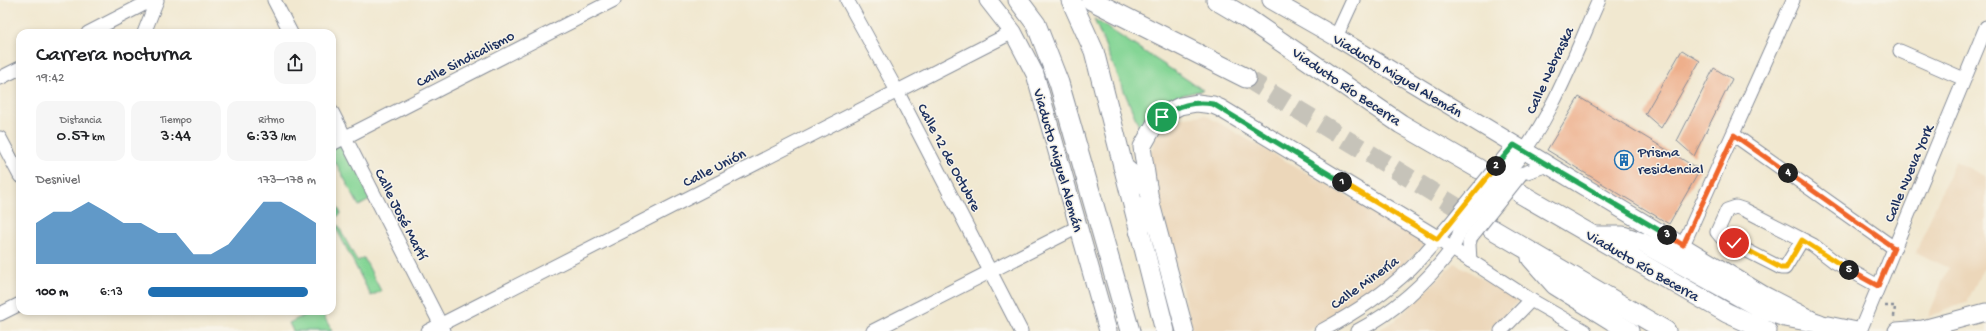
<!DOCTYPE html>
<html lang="es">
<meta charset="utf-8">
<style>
:root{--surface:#fff;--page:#f6f6f6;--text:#202124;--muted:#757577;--accent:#1f6fb2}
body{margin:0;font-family:"Gochi Hand",sans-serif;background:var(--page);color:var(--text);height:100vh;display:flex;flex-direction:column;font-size:15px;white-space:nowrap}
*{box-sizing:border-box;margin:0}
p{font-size:13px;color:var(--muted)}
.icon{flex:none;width:22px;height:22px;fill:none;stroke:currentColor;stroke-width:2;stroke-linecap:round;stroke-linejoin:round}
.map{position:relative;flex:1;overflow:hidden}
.panel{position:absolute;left:16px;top:29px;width:320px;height:286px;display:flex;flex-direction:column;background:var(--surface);border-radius:12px;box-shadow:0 2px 6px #0003}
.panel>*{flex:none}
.pin{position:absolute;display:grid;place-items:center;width:34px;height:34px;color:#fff;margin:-17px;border:2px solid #fff;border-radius:50%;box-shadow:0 1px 4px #0007}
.km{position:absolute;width:20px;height:20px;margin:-10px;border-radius:50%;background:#222;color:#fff;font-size:11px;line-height:20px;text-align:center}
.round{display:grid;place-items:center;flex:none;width:42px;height:42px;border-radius:12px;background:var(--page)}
.headline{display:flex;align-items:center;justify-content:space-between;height:68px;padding:0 20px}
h1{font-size:22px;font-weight:600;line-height:30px}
.figures{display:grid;grid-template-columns:repeat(3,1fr);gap:6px;height:68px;padding:4px 20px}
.figures div{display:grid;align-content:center;border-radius:10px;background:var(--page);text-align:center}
.figures b{font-size:17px;font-weight:600}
.figures small{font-size:11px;font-weight:400}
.figures p{font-size:11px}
.chart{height:112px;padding:8px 20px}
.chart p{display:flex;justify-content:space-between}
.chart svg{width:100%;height:72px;margin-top:4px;fill:var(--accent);opacity:.7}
ul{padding:0 20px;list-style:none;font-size:13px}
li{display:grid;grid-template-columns:64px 48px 1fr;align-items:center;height:30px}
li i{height:10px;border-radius:5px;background:var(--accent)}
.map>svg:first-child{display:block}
.built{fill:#ecd7ba}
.green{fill:#84d595;stroke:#50827a}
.building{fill:#eeaf8b}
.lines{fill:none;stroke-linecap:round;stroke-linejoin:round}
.highway-tunnel{stroke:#c6c3b9;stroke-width:19;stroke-dasharray:19 10;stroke-linecap:butt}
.minor-casing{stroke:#868c97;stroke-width:15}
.major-casing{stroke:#868c97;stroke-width:19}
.highway-casing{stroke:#868c97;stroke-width:21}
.path{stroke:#868c97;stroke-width:2.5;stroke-dasharray:3 3;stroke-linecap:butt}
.minor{stroke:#fff;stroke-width:13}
.major{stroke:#fff;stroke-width:17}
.highway{stroke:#fff;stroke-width:19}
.minor-bridge-casing{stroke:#868c97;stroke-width:15;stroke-linecap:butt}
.minor-bridge{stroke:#fff;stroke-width:13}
.split-1-casing{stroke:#fff;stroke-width:8}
.split-2-casing{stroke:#fff;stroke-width:8}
.split-3-casing{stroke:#fff;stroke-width:8}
.split-4-casing{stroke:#fff;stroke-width:8}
.split-5-casing{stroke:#fff;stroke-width:8}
.split-6-casing{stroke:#fff;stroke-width:8}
.split-1{stroke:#22a559;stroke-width:5}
.split-2{stroke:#f5b400;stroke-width:5}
.split-3{stroke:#22a559;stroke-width:5}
.split-4{stroke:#f0652b;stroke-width:5}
.split-5{stroke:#f0652b;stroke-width:5}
.split-6{stroke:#f5b400;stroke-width:5}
.labels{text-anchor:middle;stroke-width:3;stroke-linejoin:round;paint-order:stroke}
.street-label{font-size:15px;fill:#1b2f5e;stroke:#f7f3e8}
.poi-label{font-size:15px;fill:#1b2f5e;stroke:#f7f3e8;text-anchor:start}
</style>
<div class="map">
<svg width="1986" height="331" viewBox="0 0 1986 331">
<rect width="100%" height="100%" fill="#f7f3e8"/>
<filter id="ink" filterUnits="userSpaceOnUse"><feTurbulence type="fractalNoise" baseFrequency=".025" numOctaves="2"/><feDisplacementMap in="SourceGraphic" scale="8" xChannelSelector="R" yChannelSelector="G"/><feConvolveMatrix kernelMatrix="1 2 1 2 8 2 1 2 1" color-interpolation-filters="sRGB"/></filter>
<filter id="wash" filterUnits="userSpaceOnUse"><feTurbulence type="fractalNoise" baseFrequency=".012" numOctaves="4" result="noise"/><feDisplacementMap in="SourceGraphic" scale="16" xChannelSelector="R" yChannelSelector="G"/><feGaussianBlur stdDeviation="0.9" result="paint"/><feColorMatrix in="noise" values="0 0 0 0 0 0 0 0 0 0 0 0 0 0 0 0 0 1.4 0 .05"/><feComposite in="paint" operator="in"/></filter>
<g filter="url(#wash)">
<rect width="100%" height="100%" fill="#f1e8d0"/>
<g class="built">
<path d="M1205,115L1428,242L1378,287L1308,331H1193L1149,161L1157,133L1183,117Z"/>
<path d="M1955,161L1986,177V270L1983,269L1967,302L1928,317L1948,268L1916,252Z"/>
<path d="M1455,263L1518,301L1489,331H1377L1396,320Z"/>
</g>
<g class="green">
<path d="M1094,19L1203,90L1174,97L1148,114L1140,129Z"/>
<path d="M344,142L373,198L359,206L336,163L332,164V148Z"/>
<path d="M332,196L341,214L334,218L357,261L364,258L381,291L371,296L334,224L332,225Z"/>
<path d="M313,311H321L332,331H293L289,323Z"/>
</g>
<g id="blocks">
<g class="building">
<path d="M1682,50L1700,61L1661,128L1645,114Z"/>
<path d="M1714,68L1732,79L1694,156L1677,141Z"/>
<path d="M1579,97L1700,170L1669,224L1547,150Z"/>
</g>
</g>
</g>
<g filter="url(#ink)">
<use href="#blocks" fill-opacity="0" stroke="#868c97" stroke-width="1"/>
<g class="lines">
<path class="highway-tunnel" d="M1246,78L1478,220"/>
<g class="minor-casing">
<g id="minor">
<path d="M274,0L291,33"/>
<path d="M847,0L897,91L1021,331"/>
<path d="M88,33L152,0"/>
<path d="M144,33L157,0"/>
<path d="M1336,37L1353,0"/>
<path d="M1900,51L1964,79"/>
<path d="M0,78L20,68"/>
<path d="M332,112L444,331"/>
<path d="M1734,135L1894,248"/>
<path d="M0,138L20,176"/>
<path d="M332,144L614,0"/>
<path d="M1501,161L1514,145"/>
<path d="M1511,168C1551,121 1574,56 1599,0"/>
<path d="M1521,174L1548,165"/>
<path d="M1437,239L1531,300L1585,331"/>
<path d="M1802,240L1785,268H1781L1722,238L1717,232L1727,210L1736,207L1745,210L1813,245L1835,262L1878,286"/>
<path d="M1683,245L1793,0"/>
<path d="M1470,261L1469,244L1471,237"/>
<path d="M0,314L20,304"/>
<path d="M428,331L1013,32"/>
<path d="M873,331L1078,227"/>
<path d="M1321,331C1353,314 1385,293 1411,268C1425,254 1437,239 1450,224"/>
<path d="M1357,331C1393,313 1427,282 1451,250C1455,245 1458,237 1460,231"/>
<path d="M1501,331L1531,300"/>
<path d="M1860,331L1986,27"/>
</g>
</g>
<g class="major-casing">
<g id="major">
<path d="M988,0L1013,32L1035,74L1108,331"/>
<path d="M1271,0L1336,37L1762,294L1818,323L1857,331"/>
<path d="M1185,331L1150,200L1142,147L1155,124L1170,111L1180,106L1197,103L1213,105L1220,108L1437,239"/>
<path d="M1897,331L1923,329L1986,312"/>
</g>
</g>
<g class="highway-casing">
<g id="highway">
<path d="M1018,0L1036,24L1059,83L1130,331"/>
<path d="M1071,0L1094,51L1165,331"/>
<path d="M1091,0L1246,78"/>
<path d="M1216,0L1248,19L1401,124L1479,169"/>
<path d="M1123,167L1147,187"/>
<path d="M1521,194L1727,313L1767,331"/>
<path d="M1492,229L1666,331"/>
<path d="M1139,231L1150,200"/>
<path d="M1594,236H1623L1643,243L1760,308L1785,317L1818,323"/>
<path d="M1531,258L1555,285L1629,331"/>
</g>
</g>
<path class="path" d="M1885,306H1895L1894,317"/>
<use href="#minor" class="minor"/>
<use href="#major" class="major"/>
<use href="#highway" class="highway"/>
<g class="minor-bridge-casing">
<g id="minor-bridge">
<path d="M1450,224L1501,161"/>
<path d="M1460,231L1511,168"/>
<path d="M1471,237L1521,174"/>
</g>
</g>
<use href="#minor-bridge" class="minor-bridge"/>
</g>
</g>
<g class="lines" filter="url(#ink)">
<g class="split-1-casing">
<path id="split-1" d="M1162,117C1178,105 1193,101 1213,104L1342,182"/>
</g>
<g class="split-2-casing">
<path id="split-2" d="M1342,182L1437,239L1496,166"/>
</g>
<g class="split-3-casing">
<path id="split-3" d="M1496,166L1514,145L1667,235"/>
</g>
<g class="split-4-casing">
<path id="split-4" d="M1667,235L1683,245L1734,135L1788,173"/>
</g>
<g class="split-5-casing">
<path id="split-5" d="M1788,173L1894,248L1878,286L1849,270"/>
</g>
<g class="split-6-casing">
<path id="split-6" d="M1734,243L1781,268H1786L1802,240L1849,270"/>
</g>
<use href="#split-1" class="split-1"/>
<use href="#split-2" class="split-2"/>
<use href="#split-3" class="split-3"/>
<use href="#split-4" class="split-4"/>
<use href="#split-5" class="split-5"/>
<use href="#split-6" class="split-6"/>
</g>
<defs>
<g id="building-ring" transform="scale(1)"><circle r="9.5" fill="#f7f3e8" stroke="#1f6fb2" stroke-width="1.5"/><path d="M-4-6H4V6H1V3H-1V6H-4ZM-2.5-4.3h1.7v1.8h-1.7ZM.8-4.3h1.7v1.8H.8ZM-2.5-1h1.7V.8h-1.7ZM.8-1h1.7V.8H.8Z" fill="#1f6fb2"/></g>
</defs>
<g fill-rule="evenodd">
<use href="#building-ring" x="1624" y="160"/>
</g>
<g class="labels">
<g class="street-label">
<text transform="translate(465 58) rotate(-27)" y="5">Calle Sindicalismo</text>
<text transform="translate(1549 70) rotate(-65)" y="5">Calle Nebraska</text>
<text transform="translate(1398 75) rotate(31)" y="5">Viaducto Miguel Alemán</text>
<text transform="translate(1347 86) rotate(34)" y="5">Viaducto Río Becerra</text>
<text transform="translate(950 157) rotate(62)" y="5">Calle 12 de Octubre</text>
<text transform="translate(1059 160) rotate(74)" y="5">Viaducto Miguel Alemán</text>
<text transform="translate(714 167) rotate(-27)" y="5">Calle Unión</text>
<text transform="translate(1908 173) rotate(-67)" y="5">Calle Nueva York</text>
<text transform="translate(402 214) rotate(63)" y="5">Calle José Martí</text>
<text transform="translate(1643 265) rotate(30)" y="5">Viaducto Río Becerra</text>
<text transform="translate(1364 282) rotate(-36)" y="5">Calle Minería</text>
</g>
<g class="poi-label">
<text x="1638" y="156">Prisma<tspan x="1638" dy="17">residencial</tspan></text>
</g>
</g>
</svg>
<div class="pin" style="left:1162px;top:117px;background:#1e9e55"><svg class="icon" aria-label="arrive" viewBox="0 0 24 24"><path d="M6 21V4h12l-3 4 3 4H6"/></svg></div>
<div class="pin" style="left:1734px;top:243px;background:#d93025"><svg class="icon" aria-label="check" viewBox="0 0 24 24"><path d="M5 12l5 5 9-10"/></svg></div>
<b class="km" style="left:1342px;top:182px">1</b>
<b class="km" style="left:1496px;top:166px">2</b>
<b class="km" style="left:1667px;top:235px">3</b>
<b class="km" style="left:1788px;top:173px">4</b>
<b class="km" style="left:1849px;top:270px">5</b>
<section class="panel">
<div class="headline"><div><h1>Carrera nocturna</h1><p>19:42</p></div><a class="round"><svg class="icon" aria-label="share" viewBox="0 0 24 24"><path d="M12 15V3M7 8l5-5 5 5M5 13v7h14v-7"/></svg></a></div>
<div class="figures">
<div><p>Distancia</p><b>0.57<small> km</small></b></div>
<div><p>Tiempo</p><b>3:44</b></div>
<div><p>Ritmo</p><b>6:33<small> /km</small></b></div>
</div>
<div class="chart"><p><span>Desnivel</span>173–178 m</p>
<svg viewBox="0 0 160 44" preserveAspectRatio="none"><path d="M0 44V19L10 12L20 12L30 6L40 12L50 19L60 19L70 25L80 25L90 38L100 38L110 32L120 19L130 6L140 6L150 12L160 19V44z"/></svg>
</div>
<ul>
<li><b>100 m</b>6:13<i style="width:95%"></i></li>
</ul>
</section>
</div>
